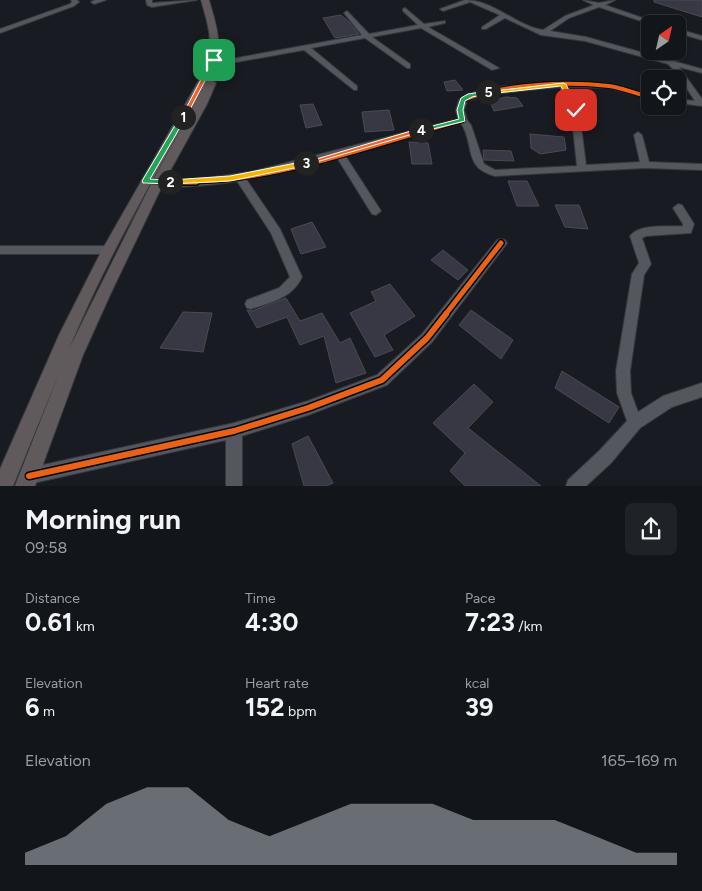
<!DOCTYPE html>
<meta charset="utf-8">
<style>
:root{--surface:#12151a;--page:#1f2227;--text:#f1f3f6;--muted:#9c9fa2;--line:#313439;--accent:#8f949b}
body{margin:0;font-family:Figtree,sans-serif;background:var(--page);color:var(--text);height:100vh;display:flex;flex-direction:column;font-size:19px;white-space:nowrap}
*{box-sizing:border-box;margin:0}
p{font-size:16px;color:var(--muted)}
.icon{flex:none;width:28px;height:28px;fill:none;stroke:currentColor;stroke-width:2;stroke-linecap:round;stroke-linejoin:round}
.map{position:relative;height:486px;overflow:hidden}
.panel{display:flex;flex-direction:column;background:var(--surface);flex:1}
.panel>*{flex:none}
.needle{width:32px;rotate:34deg}
.buttons{position:absolute;left:641px;top:15px;display:grid;gap:10px}
.buttons a{display:grid;place-items:center;width:45px;height:45px;border-radius:8px;background:var(--surface);box-shadow:0 1px 4px #0004,0 0 0 1px var(--line);font-size:25px}
.pin{position:absolute;display:grid;place-items:center;width:42px;height:42px;color:#fff;margin:-21px;border-radius:10px;box-shadow:0 2px 8px #0006}
.km{position:absolute;width:25px;height:25px;margin:-12px;border-radius:50%;background:#222;color:#fff;font-size:14px;line-height:25px;text-align:center}
.round{display:grid;place-items:center;flex:none;width:52px;height:52px;border-radius:8px;background:var(--page)}
.summary{display:flex;align-items:center;justify-content:space-between;height:85px;padding:0 25px}
h1{font-size:28px;font-weight:700;line-height:38px}
.figures{display:grid;grid-template-columns:repeat(3,1fr);gap:8px;height:85px;padding:5px 25px}
.figures div{display:grid;align-content:center}
.figures b{font-size:25px;font-weight:700}
.figures small{font-size:14px;font-weight:400}
.figures p{font-size:14px}
.chart{height:140px;padding:10px 25px}
.chart p{display:flex;justify-content:space-between}
.chart svg{width:100%;height:90px;margin-top:5px;fill:var(--accent);opacity:.7}
.map>svg:first-child{display:block}
.building{fill:#373844;stroke:#494b50}
.lines{fill:none;stroke-linecap:round;stroke-linejoin:round}
.minor-casing{stroke:#35383d;stroke-width:2}
.major-casing{stroke:#35383d;stroke-width:2}
.minor{fill:#54585e;fill-rule:evenodd}
.major{fill:#615a5c;fill-rule:evenodd}
.cycleway-far2-casing{stroke:#04060a;stroke-width:6}
.cycleway-far1-casing{stroke:#04060a;stroke-width:8}
.cycleway-casing{stroke:#04060a;stroke-width:9}
.cycleway-far2{stroke:#ea6118;stroke-width:4}
.cycleway-far1{stroke:#ea6118;stroke-width:5}
.cycleway{stroke:#ea6118;stroke-width:6}
.split-1{fill:#f0652b;stroke:#fff}
.split-2{fill:#22a559;stroke:#fff}
.split-3{fill:#f5b400;stroke:#fff}
.split-4{fill:#f0652b;stroke:#fff}
.split-5{fill:#22a559;stroke:#fff}
.split-6{fill:#f5b400;stroke:#fff}
</style>
<div class="map">
<svg width="702" height="486" viewBox="0 0 702 486">
<rect width="100%" height="100%" fill="#181c22"/>
<g class="building">
<path d="M654,0H702V17L654,2Z"/>
<path d="M341,15L350,23L359,34L335,38L323,18Z"/>
<path d="M455,80L463,90L447,91L444,82Z"/>
<path d="M506,97L517,98L523,106L494,111L490,101Z"/>
<path d="M313,104L322,125L306,128L300,105Z"/>
<path d="M389,110L394,130L365,132L362,112Z"/>
<path d="M530,134L564,137L566,150L540,154L531,148Z"/>
<path d="M409,142L428,143L432,164H412Z"/>
<path d="M483,150L511,151L514,161L484,160Z"/>
<path d="M508,181H527L539,206H517Z"/>
<path d="M555,205H579L588,229L565,227Z"/>
<path d="M312,222L326,247L301,254L291,229Z"/>
<path d="M443,250L468,270L458,280L431,260Z"/>
<path d="M390,284L415,316L384,335L393,350L375,357L350,313L376,301L371,292Z"/>
<path d="M286,298L300,321L322,313L340,343L350,338L366,373L336,383L324,336L300,345L287,317L257,328L247,310L252,311Z"/>
<path d="M471,310L513,340L501,359L459,325Z"/>
<path d="M183,312L212,313L203,352L160,348Z"/>
<path d="M562,371L619,407L609,423L555,388Z"/>
<path d="M474,384L493,402L468,428L541,486H465L450,471L465,453L433,423Z"/>
<path d="M308,436L333,483L326,486H304L292,444Z"/>
</g>
<g class="lines">
<g class="minor-casing">
<g id="minor">
<path d="M71,0H77L79,2L74,6L0,33V29L70,4L72,2Z"/>
<path d="M106,0L94,4L91,2L95,0Z"/>
<path d="M146,0H152V3L197,0L152,7L147,5Z"/>
<path d="M465,0C494,0 516,26 543,30L565,16L594,5L583,0L599,3L615,0L605,5L660,24H650L599,7L569,18L550,31L586,37L702,69V73L679,67L702,99V106L678,103V99L695,101L676,72L668,64L585,41L541,35L505,18L486,29H482V27L500,15L470,2L443,11L440,9Z"/>
<path d="M405,8L424,24L445,21V23L428,27L499,68L492,70L421,28L372,37L410,64V68H407L365,38L311,48L357,86V90H354L304,50L220,65L216,63L220,61L362,35L344,13L347,11L369,34L418,25L403,11V9Z"/>
<path d="M678,29L702,36V40L678,33Z"/>
<path d="M556,83L609,84L650,95V99L609,88L568,87L579,110L586,165L640,162L634,135L638,132L642,135L649,162L702,164V170L645,168L495,176C463,168 475,145 461,123L344,154L381,211L376,215L372,214L336,156L246,179L280,229L302,277C292,298 272,302 251,309L247,308L245,304L247,300L279,288L290,277L271,233L237,181C221,184 154,192 144,182L149,179H199L250,172L458,119L456,110L459,100C477,85 533,84 556,83ZM560,87L571,110L577,166L495,170L484,164L471,125L467,120L464,110L467,101L492,94Z"/>
<path d="M678,204L682,205L694,224L691,233L646,236L642,238L651,264L644,275L630,371L631,393L638,412L663,396L702,383V397L672,407L640,428L611,463L586,486H566L568,480L599,451L627,421L617,393L616,371L632,274L639,263L630,236C640,223 668,227 683,226V224L673,208Z"/>
<path d="M501,239L505,240L507,243L505,246L432,342L387,385L308,415L242,436V486H226V440L29,484L23,482L21,476L23,470L29,468L234,423L308,401L377,375L422,334L497,240Z"/>
<path d="M0,246H109L113,247L115,250L113,253L109,254H0Z"/>
</g>
</g>
<g class="major-casing">
<path id="major" d="M201,0H209C219,34 224,47 208,81H214L216,83L207,104L164,182L110,295L83,355L35,486H15L60,371L13,486H0V469L59,335L102,250L199,80C215,46 211,35 201,0ZM203,89L152,182L69,349C106,259 156,174 203,89Z"/>
</g>
<use href="#minor" class="minor"/>
<use href="#major" class="major"/>
<g class="cycleway-far2-casing">
<path id="cycleway-far2" d="M146,181C172,182 197,182 222,180C304,172 384,141 463,120L460,110L463,100C503,84 566,81 609,86C623,88 636,94 650,97"/>
</g>
<g class="cycleway-far1-casing">
<g id="cycleway-far1">
<path d="M163,182H196"/>
<path d="M445,315L501,243"/>
</g>
</g>
<g class="cycleway-casing">
<path id="cycleway" d="M29,476L234,431L308,408L382,380L427,338L446,314"/>
</g>
<use href="#cycleway-far2" class="cycleway-far2"/>
<use href="#cycleway-far1" class="cycleway-far1"/>
<use href="#cycleway" class="cycleway"/>
</g>
<path class="split-1" d="M214,58L216,60L186,117L181,118L211,60Z"/>
<path class="split-2" d="M183,115L186,117L150,179L170,180L174,182L170,184L143,183L142,181L180,117Z"/>
<path class="split-3" d="M306,161L310,163L309,165L230,181L170,184L167,182L170,180L230,176Z"/>
<path class="split-4" d="M421,128L424,130L423,131L306,165L303,163Z"/>
<path class="split-5" d="M488,91L490,93L472,97L465,101L463,110L465,121L421,132L417,130L459,119L457,110L461,98L468,94Z"/>
<path class="split-6" d="M563,83L566,84L578,111L572,110L561,86L488,94L485,92Z"/>
</svg>
<div class="buttons">
<a><svg class="needle" viewBox="-14 -14 28 28"><path d="M0-13l5 13h-10z" fill="#e53935"/><path d="M0 13l5-13h-10z" fill="#9c9fa2"/></svg></a>
<a><svg class="icon" aria-label="locate" viewBox="0 0 24 24"><circle cx="12" cy="12" r="6"/><path d="M12 2v4M12 18v4M2 12h4M18 12h4"/></svg></a>
</div>
<div class="pin" style="left:214px;top:60px;background:#1e9e55"><svg class="icon" aria-label="arrive" viewBox="0 0 24 24"><path d="M6 21V4h12l-3 4 3 4H6"/></svg></div>
<div class="pin" style="left:576px;top:110px;background:#d93025"><svg class="icon" aria-label="check" viewBox="0 0 24 24"><path d="M5 12l5 5 9-10"/></svg></div>
<b class="km" style="left:183px;top:117px">1</b>
<b class="km" style="left:170px;top:182px">2</b>
<b class="km" style="left:306px;top:163px">3</b>
<b class="km" style="left:421px;top:130px">4</b>
<b class="km" style="left:488px;top:92px">5</b>
</div>
<section class="panel">
<div class="summary"><div><h1>Morning run</h1><p>09:58</p></div><a class="round"><svg class="icon" aria-label="share" viewBox="0 0 24 24"><path d="M12 15V3M7 8l5-5 5 5M5 13v7h14v-7"/></svg></a></div>
<div class="figures">
<div><p>Distance</p><b>0.61<small> km</small></b></div>
<div><p>Time</p><b>4:30</b></div>
<div><p>Pace</p><b>7:23<small> /km</small></b></div>
</div>
<div class="figures">
<div><p>Elevation</p><b>6<small> m</small></b></div>
<div><p>Heart rate</p><b>152<small> bpm</small></b></div>
<div><p>kcal</p><b>39</b></div>
</div>
<div class="chart"><p><span>Elevation</span>165–169 m</p>
<svg viewBox="0 0 160 44" preserveAspectRatio="none"><path d="M0 44V38L10 30L20 14L30 6L40 6L50 22L60 30L70 22L80 14L90 14L100 14L110 22L120 22L130 22L140 30L150 38L160 38V44z"/></svg>
</div>
</section>
